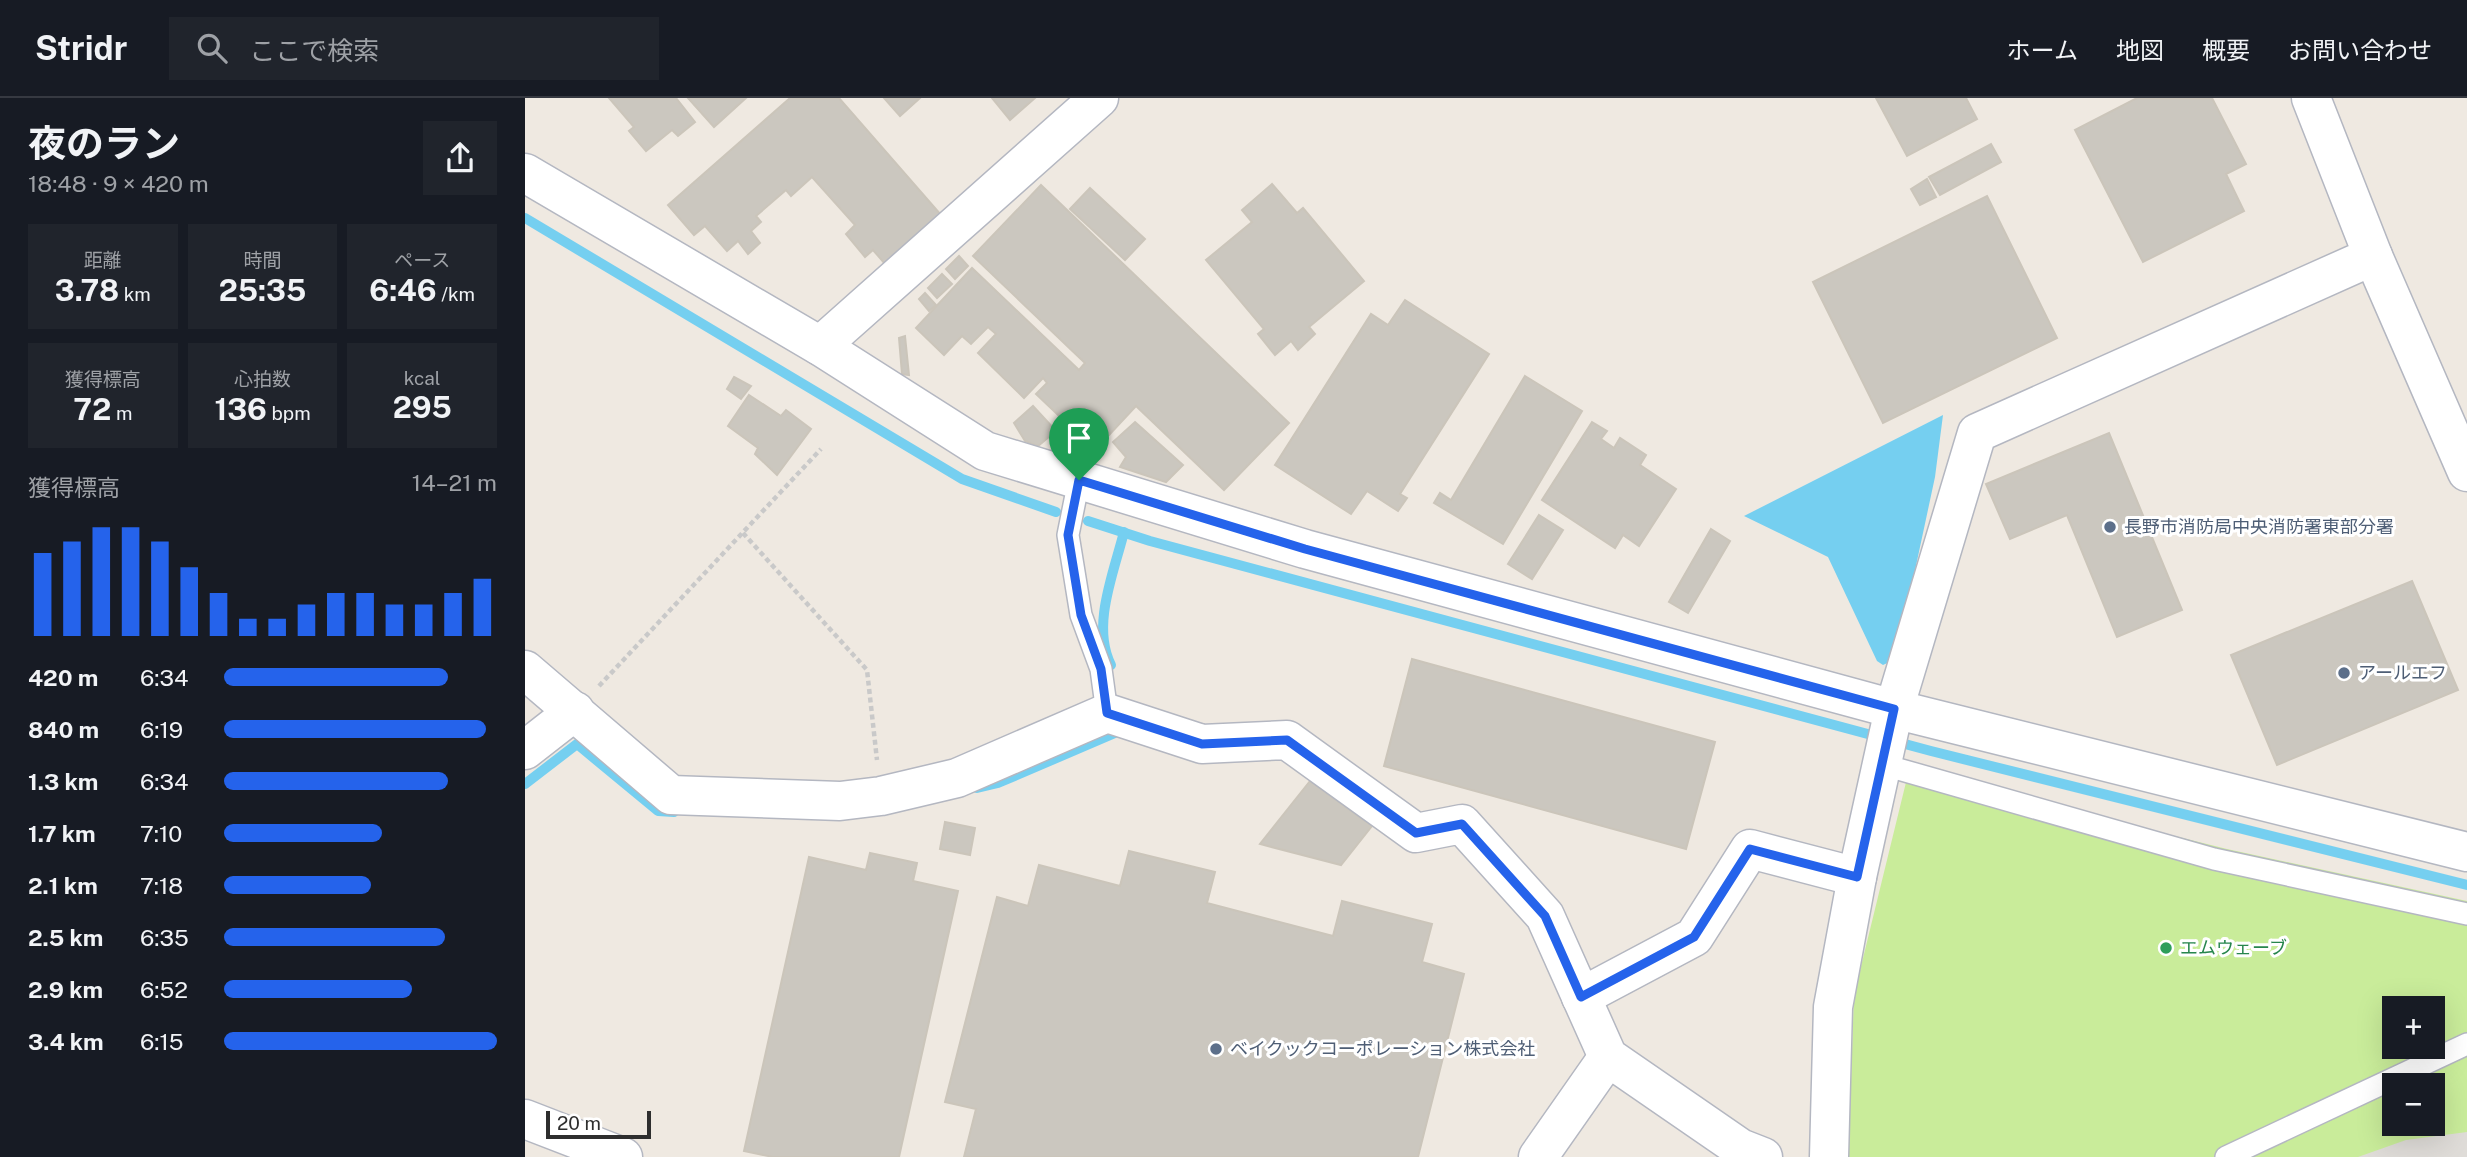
<!DOCTYPE html>
<html lang="ja">
<meta charset="utf-8">
<style>
:root{--surface:#171b24;--page:#20242c;--text:#f1f3f6;--muted:#9ea1a6;--line:#363941;--accent:#2563eb}
body{margin:0;font-family:"Public Sans","Noto Sans JP",sans-serif;background:var(--page);color:var(--text);height:100vh;display:flex;flex-direction:column;font-size:26px;white-space:nowrap}
*{box-sizing:border-box;margin:0}
p{font-size:23px;color:var(--muted)}
.icon{flex:none;width:38px;height:38px;fill:none;stroke:currentColor;stroke-width:2;stroke-linecap:round;stroke-linejoin:round}
.map{position:relative;flex:1;overflow:hidden}
.side{display:flex;flex-direction:column;background:var(--surface);width:525px}
.side>*{flex:none}
.tools{position:absolute;left:1857px;top:898px;display:grid;gap:14px}
.tools a{display:grid;place-items:center;width:63px;height:63px;border-radius:0px;background:var(--surface);box-shadow:0 7px 28px #0002;font-size:35px}
.scale{position:absolute;left:21px;bottom:18px;width:105px;box-sizing:border-box;padding-left:7px;border:4px solid #2e2e2e;border-top:0;font-size:19px;line-height:24px;white-space:nowrap;color:#2e2e2e;-webkit-text-stroke:5px #fff;paint-order:stroke}
.pin{position:absolute;display:grid;place-items:center;width:60px;height:60px;color:#fff;margin:-72px -30px;border-radius:50% 50% 50% 0;rotate:-45deg;box-shadow:0 0 7px #0007}
.pin .icon{rotate:45deg}
.round{display:grid;place-items:center;flex:none;width:74px;height:74px;border-radius:0px;background:var(--page)}
.head{display:flex;align-items:center;justify-content:space-between;height:119px;padding:0 28px}
h1{font-size:38px;font-weight:700;line-height:52px}
.figures{display:grid;grid-template-columns:repeat(3,1fr);gap:10px;height:119px;padding:7px 28px}
.figures div{display:grid;align-content:center;border-radius:0px;background:var(--page);text-align:center}
.figures b{font-size:30px;font-weight:700}
.figures small{font-size:19px;font-weight:400}
.figures p{font-size:19px}
.chart{height:196px;padding:14px 28px}
.chart p{display:flex;justify-content:space-between}
.chart svg{width:100%;height:126px;margin-top:7px;stroke:var(--accent);stroke-width:6}
ul{padding:0 28px;list-style:none;font-size:23px}
li{display:grid;grid-template-columns:112px 84px 1fr;align-items:center;height:52px}
li i{height:18px;border-radius:9px;background:var(--accent)}
header{display:flex;align-items:center;gap:42px;box-sizing:border-box;height:98px;padding:0 35px;background:var(--surface);border-bottom:2px solid var(--line)}
header strong{font-size:33px}
nav{display:flex;gap:38px;margin-inline-start:auto;font-size:24px}
.search{width:490px;height:63px;background:var(--page);display:flex;align-items:center;gap:18px;box-sizing:border-box;padding:0 24px;border-radius:0px;color:var(--muted);font-size:26px}
main{display:flex;flex:1;min-height:0}
.map>svg:first-child{display:block}
.pitch{fill:#c9ec9a;fill-rule:evenodd}
.plaza{fill:#dfdcd8}
.water{fill:#75cff0}
.lines{fill:none;stroke-linecap:round;stroke-linejoin:round}
.stream{stroke:#75cff0;stroke-width:10}
.building{fill:#cbc7bf;stroke:#cbc5ba;stroke-width:2}
.service-casing{stroke:#b4b7c1;stroke-width:24}
.minor-casing{stroke:#b4b7c1;stroke-width:41}
.tertiary-casing{stroke:#b4b7c1;stroke-width:41}
.path{stroke:#c9c9c9;stroke-width:4.5;stroke-dasharray:5 3.5;stroke-linecap:butt}
.service{stroke:#fff;stroke-width:21}
.minor{stroke:#fff;stroke-width:38}
.tertiary{stroke:#fff;stroke-width:38}
.route-casing{stroke:#fff;stroke-width:14}
.route{stroke:#2563eb;stroke-width:9}
.service-dot{fill:#5c6f8a;stroke:#fff;stroke-width:2.5}
.leisure-dot{fill:#2e9e5b;stroke:#fff;stroke-width:2.5}
.labels{text-anchor:middle;stroke-width:6;stroke-linejoin:round;paint-order:stroke}
.service-label{font-size:18px;fill:#4e5e75;stroke:#fff;text-anchor:start}
.leisure-label{font-size:18px;fill:#27864d;stroke:#fff;text-anchor:start}
</style>
<header>
<strong>Stridr</strong>
<div class="search"><svg class="icon" aria-label="search" viewBox="0 0 24 24"><circle cx="10" cy="10" r="6"/><path d="M15 15l6 6"/></svg>ここで検索</div>
<nav><a>ホーム</a><a>地図</a><a>概要</a><a>お問い合わせ</a></nav>
</header>
<main>
<section class="side">
<div class="head"><div><h1>夜のラン</h1><p>18:48 · 9 × 420 m</p></div><a class="round"><svg class="icon" aria-label="share" viewBox="0 0 24 24"><path d="M12 15V3M7 8l5-5 5 5M5 13v7h14v-7"/></svg></a></div>
<div class="figures">
<div><p>距離</p><b>3.78<small> km</small></b></div>
<div><p>時間</p><b>25:35</b></div>
<div><p>ペース</p><b>6:46<small> /km</small></b></div>
</div>
<div class="figures">
<div><p>獲得標高</p><b>72<small> m</small></b></div>
<div><p>心拍数</p><b>136<small> bpm</small></b></div>
<div><p>kcal</p><b>295</b></div>
</div>
<div class="chart"><p><span>獲得標高</span>14–21 m</p>
<svg viewBox="0 0 160 44" preserveAspectRatio="none"><path d="M5 44V15M15 44V11M25 44V6M35 44V6M45 44V11M55 44V20M65 44V29M75 44V38M85 44V38M95 44V33M105 44V29M115 44V29M125 44V33M135 44V33M145 44V29M155 44V24"/></svg>
</div>
<ul>
<li><b>420 m</b>6:34<i style="width:82%"></i></li>
<li><b>840 m</b>6:19<i style="width:96%"></i></li>
<li><b>1.3 km</b>6:34<i style="width:82%"></i></li>
<li><b>1.7 km</b>7:10<i style="width:58%"></i></li>
<li><b>2.1 km</b>7:18<i style="width:54%"></i></li>
<li><b>2.5 km</b>6:35<i style="width:81%"></i></li>
<li><b>2.9 km</b>6:52<i style="width:69%"></i></li>
<li><b>3.4 km</b>6:15<i style="width:100%"></i></li>
</ul>
</section>
<div class="map">
<svg width="1942" height="1059" viewBox="0 0 1942 1059">
<rect width="100%" height="100%" fill="#efe9e1"/>
<path class="pitch" d="M1384,672L1702,751L1942,803V1059H1318L1324,1041L1329,897ZM1869,910H1908V948H1869ZM1869,987H1908V1026H1869Z"/>
<path class="plaza" d="M1942,1034V1059H1833L1881,1042Z"/>
<path class="water" d="M1418,317L1410,379L1371,561L1358,567L1352,563L1303,459L1219,418Z"/>
<g class="lines">
<g class="stream">
<path d="M0,120L437,381L531,414"/>
<path d="M563,423L625,443L1406,653L1942,787"/>
<path d="M586,567C566,528 589,474 599,434"/>
<path d="M0,686L52,646L133,713L149,714"/>
<path d="M452,690L473,685L590,635"/>
</g>
</g>
<g class="building">
<path d="M84,0H151L170,24L153,38L147,32L121,53L104,33L109,29Z"/>
<path d="M163,0H221L189,29Z"/>
<path d="M265,0H314L423,125L367,174L348,152L340,159L321,136L330,127L287,79L266,98L261,92L231,118L236,124L226,133L235,145L223,156L213,143L202,153L180,128L169,137L143,107Z"/>
<path d="M359,0H395L375,18Z"/>
<path d="M467,0H510L485,22Z"/>
<path d="M1351,0H1441L1452,21L1382,58Z"/>
<path d="M1612,0H1687L1721,66L1701,76L1719,113L1618,164L1550,32Z"/>
<path d="M1466,46L1476,64L1415,97L1404,79Z"/>
<path d="M1402,81L1411,99L1395,107L1386,91Z"/>
<path d="M747,86L772,115L778,110L839,183L784,229L790,236L773,252L766,243L750,257L733,236L739,231L681,162L727,124L717,112Z"/>
<path d="M516,87L764,325L699,392L611,308L570,352L511,296L522,285L518,280L499,300L453,255L471,236L463,229L446,246L437,238L419,257L391,230L447,170L554,272L560,265L448,158Z"/>
<path d="M565,90L620,141L600,162L545,111Z"/>
<path d="M1462,98L1532,240L1358,325L1288,184Z"/>
<path d="M434,158L443,168L430,181L421,171Z"/>
<path d="M417,176L427,186L412,200L403,190Z"/>
<path d="M400,195L411,207L404,213L394,201Z"/>
<path d="M880,202L964,256L875,396L882,400L873,413L842,393L826,416L750,367L846,216L863,227Z"/>
<path d="M380,238L384,277L377,276L374,240Z"/>
<path d="M1000,278L1057,313L978,446L909,405L915,395L926,402Z"/>
<path d="M209,279L226,288L216,301L202,291Z"/>
<path d="M224,297L256,318L261,312L286,331L252,377L230,356L233,350L203,328Z"/>
<path d="M508,308L531,333L513,348L500,343L489,325Z"/>
<path d="M610,324L658,367L641,384L595,369L601,359L588,344Z"/>
<path d="M1067,324L1082,333L1076,341L1089,350L1095,340L1121,357L1115,367L1151,391L1114,448L1098,437L1090,450L1017,402Z"/>
<path d="M1584,335L1657,512L1592,539L1542,417L1485,441L1461,386Z"/>
<path d="M1014,417L1038,432L1007,481L983,466Z"/>
<path d="M1186,431L1205,443L1163,515L1144,504Z"/>
<path d="M1887,483L1933,592L1752,667L1706,557Z"/>
<path d="M887,561L1190,644L1161,751L859,668Z"/>
<path d="M785,683L847,728L816,767L735,746Z"/>
<path d="M420,724L450,730L445,757L415,751Z"/>
<path d="M604,753L690,774L682,805L808,838L817,803L907,826L897,864L939,876L893,1059H439L451,1011L420,1004L472,799L503,808L514,767L595,788Z"/>
<path d="M345,755L392,765L388,783L433,793L374,1059H248L219,1053L284,759L341,772Z"/>
</g>
<g class="lines">
<g class="service-casing">
<g id="service">
<path d="M554,382L543,437L556,517L576,571L582,615"/>
<path d="M1359,667L1689,761L1942,816"/>
<path d="M1701,1059L1942,946"/>
</g>
</g>
<g class="minor-casing">
<g id="minor">
<path d="M0,75L295,248L460,353L780,451L1369,611L1452,335L1848,158L1786,0"/>
<path d="M1848,158L1942,374"/>
<path d="M295,248L574,0"/>
<path d="M0,572L146,697L315,703L356,698L432,680L582,615L677,646L762,642L891,735L937,726L1020,818L1083,959L1215,1050L1238,1059"/>
<path d="M0,652L50,613"/>
<path d="M1056,899L1169,839L1225,751L1332,779"/>
<path d="M1013,1059L1083,959"/>
</g>
</g>
<g class="tertiary-casing">
<g id="tertiary">
<path d="M0,1021L98,1059"/>
<path d="M1304,1059L1308,909L1332,779L1369,611L1942,754"/>
</g>
</g>
<g class="path">
<path d="M218,435L342,572L352,662"/>
<path d="M74,588L296,351"/>
</g>
<use href="#service" class="service"/>
<use href="#minor" class="minor"/>
<use href="#tertiary" class="tertiary"/>
</g>
<g class="lines">
<g class="route-casing">
<path id="route" d="M554,382L780,451L1369,611L1332,779L1225,751L1169,839L1056,899L1020,818L937,726L891,735L762,642L677,646L582,615L576,571L556,517L543,437Z"/>
</g>
<use href="#route" class="route"/>
</g>
<g class="service-dot">
<circle cx="1585" cy="429" r="7"/>
<circle cx="1819" cy="575" r="7"/>
<circle cx="691" cy="951" r="7"/>
</g>
<circle class="leisure-dot" cx="1641" cy="850" r="7"/>
<g class="labels">
<g class="service-label">
<text x="1599" y="435">長野市消防局中央消防署東部分署</text>
<text x="1833" y="581">アールエフ</text>
<text x="705" y="957">ベイクックコーポレーション株式会社</text>
</g>
<g class="leisure-label">
<text x="1655" y="856">エムウェーブ</text>
</g>
</g>
</svg>
<div class="tools">
<a>+</a>
<a>−</a>
</div>
<div class="scale">20 m</div>
<div class="pin" style="left:554px;top:382px;background:#1e9e55"><svg class="icon" aria-label="arrive" viewBox="0 0 24 24"><path d="M6 21V4h12l-3 4 3 4H6"/></svg></div>
</div>
</main>
